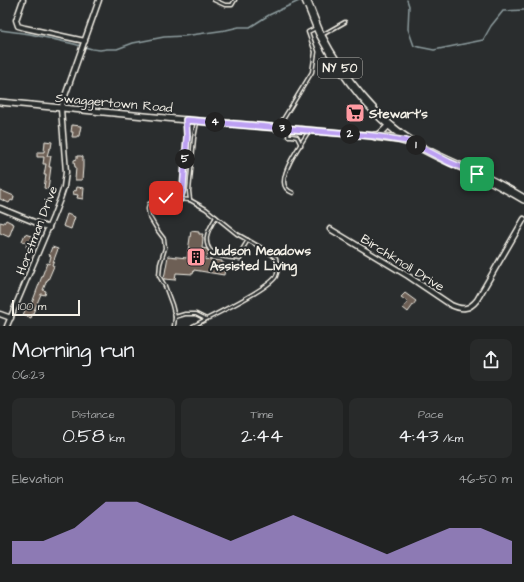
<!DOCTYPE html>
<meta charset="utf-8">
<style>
:root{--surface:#202222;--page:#282a2a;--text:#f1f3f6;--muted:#a2a4a5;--accent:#bca0f2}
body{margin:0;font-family:"Architects Daughter",sans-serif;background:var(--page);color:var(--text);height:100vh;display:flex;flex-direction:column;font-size:15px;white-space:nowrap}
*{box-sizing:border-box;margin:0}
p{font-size:13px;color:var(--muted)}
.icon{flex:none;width:22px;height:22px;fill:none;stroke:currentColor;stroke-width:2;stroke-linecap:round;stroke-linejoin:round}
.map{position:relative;height:326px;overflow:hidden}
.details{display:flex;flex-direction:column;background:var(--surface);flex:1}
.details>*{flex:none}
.scale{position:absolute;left:12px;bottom:10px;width:68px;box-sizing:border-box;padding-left:4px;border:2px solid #f4f1e8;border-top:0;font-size:11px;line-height:14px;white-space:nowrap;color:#f4f1e8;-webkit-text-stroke:3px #2a2d2e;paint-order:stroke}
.pin{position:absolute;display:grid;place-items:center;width:34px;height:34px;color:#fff;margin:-17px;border-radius:8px;box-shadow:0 2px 6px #0006}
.km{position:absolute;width:20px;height:20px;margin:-10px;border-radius:50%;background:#222;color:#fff;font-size:11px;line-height:20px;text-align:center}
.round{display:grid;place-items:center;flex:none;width:42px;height:42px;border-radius:8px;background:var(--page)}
.head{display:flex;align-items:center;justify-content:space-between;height:68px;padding:0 12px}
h1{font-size:22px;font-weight:600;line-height:30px}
.stats{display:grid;grid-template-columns:repeat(3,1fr);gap:6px;height:68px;padding:4px 12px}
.stats div{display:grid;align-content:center;border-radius:8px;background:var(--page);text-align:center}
.stats b{font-size:20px;font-weight:600}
.stats small{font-size:11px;font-weight:400}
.stats p{font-size:11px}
.chart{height:112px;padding:8px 12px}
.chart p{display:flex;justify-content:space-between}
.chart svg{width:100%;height:72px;margin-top:4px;fill:var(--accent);opacity:.7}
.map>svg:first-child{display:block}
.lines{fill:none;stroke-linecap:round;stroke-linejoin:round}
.stream{stroke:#8d9c9e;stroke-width:1.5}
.building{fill:#6d5f54;stroke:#f4f1e8}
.service-casing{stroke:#f4f1e8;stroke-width:5}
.minor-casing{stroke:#f4f1e8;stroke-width:7}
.tertiary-casing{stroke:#f4f1e8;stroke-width:8}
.primary-casing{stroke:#f4f1e8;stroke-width:10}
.service{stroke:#2a2d2e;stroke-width:2}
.minor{stroke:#2a2d2e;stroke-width:4}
.tertiary{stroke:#2a2d2e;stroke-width:5}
.primary{stroke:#2a2d2e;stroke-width:7}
.route-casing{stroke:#fff;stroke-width:8}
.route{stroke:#bca0f2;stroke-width:5}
.labels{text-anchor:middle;stroke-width:4;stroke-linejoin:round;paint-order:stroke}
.shield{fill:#2a2d2e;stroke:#b7b6b0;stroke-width:1}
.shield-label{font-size:12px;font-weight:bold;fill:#f4f1e8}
.street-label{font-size:13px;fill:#f4f1e8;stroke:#2a2d2e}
.poi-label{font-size:13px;font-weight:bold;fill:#f4f1e8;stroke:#2a2d2e;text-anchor:start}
</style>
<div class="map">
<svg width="524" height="326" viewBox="0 0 524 326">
<rect width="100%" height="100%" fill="#2a2d2e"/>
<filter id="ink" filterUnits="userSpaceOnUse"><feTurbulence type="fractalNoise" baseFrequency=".025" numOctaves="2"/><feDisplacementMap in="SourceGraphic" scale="8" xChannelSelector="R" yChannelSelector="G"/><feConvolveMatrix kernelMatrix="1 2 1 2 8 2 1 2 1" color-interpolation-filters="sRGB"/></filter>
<g filter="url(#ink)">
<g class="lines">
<g class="stream">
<path d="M407,0L409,6L408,29L414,46L434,50L483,40L491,26L503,11L524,10"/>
<path d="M0,30L30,34L74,44L92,49L100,50L107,49H117L133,43L164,37L184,36L226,30L239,27H250L269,15L301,0"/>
</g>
</g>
<g class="building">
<path d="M72,125L81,126L79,136L76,137H72L73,132H71Z"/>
<path d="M45,141L52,142L51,148L49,149L47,156H51L49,167H51L48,189L44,188L46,175H44L46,164H43L44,157H37V152H44Z"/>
<path d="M77,156H81L83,157V167L82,180H75L76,167H75L74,162V160L77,159Z"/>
<path d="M77,187L84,188L83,199L77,198L78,195L73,194L74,190L76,191Z"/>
<path d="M0,190L14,196L13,201L11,200L9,203L0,199Z"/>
<path d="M67,214L75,217L71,229L63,226Z"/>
<path d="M6,220L14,224L9,237L0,233V222L4,223Z"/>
<path d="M191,231L199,232V234H203L202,237H203L202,248L207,249L210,254L203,259L222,261V263H224V267L225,268L224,275L194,270L193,274L176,273L175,280L164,279L168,256L187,258Z"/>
<path d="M25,234L34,237L31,248L26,247L27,243L22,241Z"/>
<path d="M52,247L58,249L52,265L54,266L48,280H47L43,290L46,291L45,295L41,294L31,318L23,315L26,308L27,309L30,303H32L47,263L49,264L51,256L49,255Z"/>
<path d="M405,293L416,301L408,312L403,308L408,302L401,297Z"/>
</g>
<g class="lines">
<g class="service-casing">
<g id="service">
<path d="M214,0L225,5H232L235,0"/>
<path d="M322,35L345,22"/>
<path d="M279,126L312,72L315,52L308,32L316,28"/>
<path d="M289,129L288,136H292L297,137L301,145"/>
<path d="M293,193C288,191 284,187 284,182C284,167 301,144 309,131"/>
<path d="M180,199L183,189L187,136L186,121"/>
<path d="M190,200L189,191L194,138L197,122"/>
<path d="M216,217C210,227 202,239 210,250C212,252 214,254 218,255C225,258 233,258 240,259L243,248L248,240"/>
<path d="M175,317L185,314H196L206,319"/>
<path d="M174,326L175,317L172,305L165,286L159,276L160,264L165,248L164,239L158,231L149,216L148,209L149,204L156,200L166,198L190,200L206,209L237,234L267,251L276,258C277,264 279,270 276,276C271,288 208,318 193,326"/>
</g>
</g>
<g class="minor-casing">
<g id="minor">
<path d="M23,0L16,20L18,26L25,28L85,41"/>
<path d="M0,208L49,228"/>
<path d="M330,229L408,276L451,305C462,310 469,310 477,300L524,219"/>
<path d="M0,314L11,318"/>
<path d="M7,326L53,217L60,199L64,187L66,172L61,109L66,93L99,0"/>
</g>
</g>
<g class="tertiary-casing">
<path id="tertiary" d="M0,102L186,120L375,136L380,134L389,125"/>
</g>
<g class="primary-casing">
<g id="primary">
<path d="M306,0C311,11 315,23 320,34C342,76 376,121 417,145C437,157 458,165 478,174C494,182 509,190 524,199"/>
<path d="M375,136L398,139L409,142"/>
</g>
</g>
<use href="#service" class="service"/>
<use href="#minor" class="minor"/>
<use href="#tertiary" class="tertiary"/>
<use href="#primary" class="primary"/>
</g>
</g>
<g class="lines" filter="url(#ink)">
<g class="route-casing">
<path id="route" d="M166,198L180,199L183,189L187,136L186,120L374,136L406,141L416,145L449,162L477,174"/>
</g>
<use href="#route" class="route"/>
</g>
<defs>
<g id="supermarket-square" transform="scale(1)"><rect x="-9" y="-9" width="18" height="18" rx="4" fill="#ff9aa2" stroke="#2a2d2e"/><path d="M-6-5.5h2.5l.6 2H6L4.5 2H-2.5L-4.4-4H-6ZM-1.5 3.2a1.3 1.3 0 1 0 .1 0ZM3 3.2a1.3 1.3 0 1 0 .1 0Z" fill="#111"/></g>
<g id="building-square" transform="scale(1)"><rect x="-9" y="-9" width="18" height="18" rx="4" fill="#ff9aa2" stroke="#2a2d2e"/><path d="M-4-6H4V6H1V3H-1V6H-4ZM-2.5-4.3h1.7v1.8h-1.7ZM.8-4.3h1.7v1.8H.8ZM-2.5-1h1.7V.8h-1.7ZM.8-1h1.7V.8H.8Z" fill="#111"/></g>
</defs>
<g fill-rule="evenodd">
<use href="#supermarket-square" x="355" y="113"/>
<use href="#building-square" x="196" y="257"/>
</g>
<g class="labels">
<rect class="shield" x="318" y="58" width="44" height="20" rx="3"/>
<g class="shield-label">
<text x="340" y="72">NY 50</text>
</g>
<g class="street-label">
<text transform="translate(114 102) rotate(5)" y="5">Swaggertown Road</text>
<text transform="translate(36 230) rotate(-69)" y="5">Horstman Drive</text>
<text transform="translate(403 262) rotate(32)" y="5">Birchknoll Drive</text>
</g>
<g class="poi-label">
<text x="369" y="118">Stewart's</text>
<text x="210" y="255">Judson Meadows<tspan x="210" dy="15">Assisted Living</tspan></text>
</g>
</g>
</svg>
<div class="scale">100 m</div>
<div class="pin" style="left:477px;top:174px;background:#1e9e55"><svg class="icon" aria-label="arrive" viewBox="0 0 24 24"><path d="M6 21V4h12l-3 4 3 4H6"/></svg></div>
<div class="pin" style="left:166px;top:198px;background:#d93025"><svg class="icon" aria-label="check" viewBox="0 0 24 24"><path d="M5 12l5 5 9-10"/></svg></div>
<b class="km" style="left:416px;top:145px">1</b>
<b class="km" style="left:350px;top:134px">2</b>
<b class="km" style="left:282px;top:128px">3</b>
<b class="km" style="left:215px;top:122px">4</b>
<b class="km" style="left:185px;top:159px">5</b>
</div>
<section class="details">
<div class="head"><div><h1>Morning run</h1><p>06:23</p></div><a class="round"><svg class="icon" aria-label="share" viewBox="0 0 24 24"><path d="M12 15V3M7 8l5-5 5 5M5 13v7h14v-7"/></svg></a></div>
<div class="stats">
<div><p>Distance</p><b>0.58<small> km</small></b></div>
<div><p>Time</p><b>2:44</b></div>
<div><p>Pace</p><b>4:43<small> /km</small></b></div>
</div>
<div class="chart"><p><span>Elevation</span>46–50 m</p>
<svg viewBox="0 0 160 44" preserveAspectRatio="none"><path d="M0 44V30L10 30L20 22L30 6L40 6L50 14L60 22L70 30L80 22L90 14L100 22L110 30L120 38L130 30L140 22L150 22L160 30V44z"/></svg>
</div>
</section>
